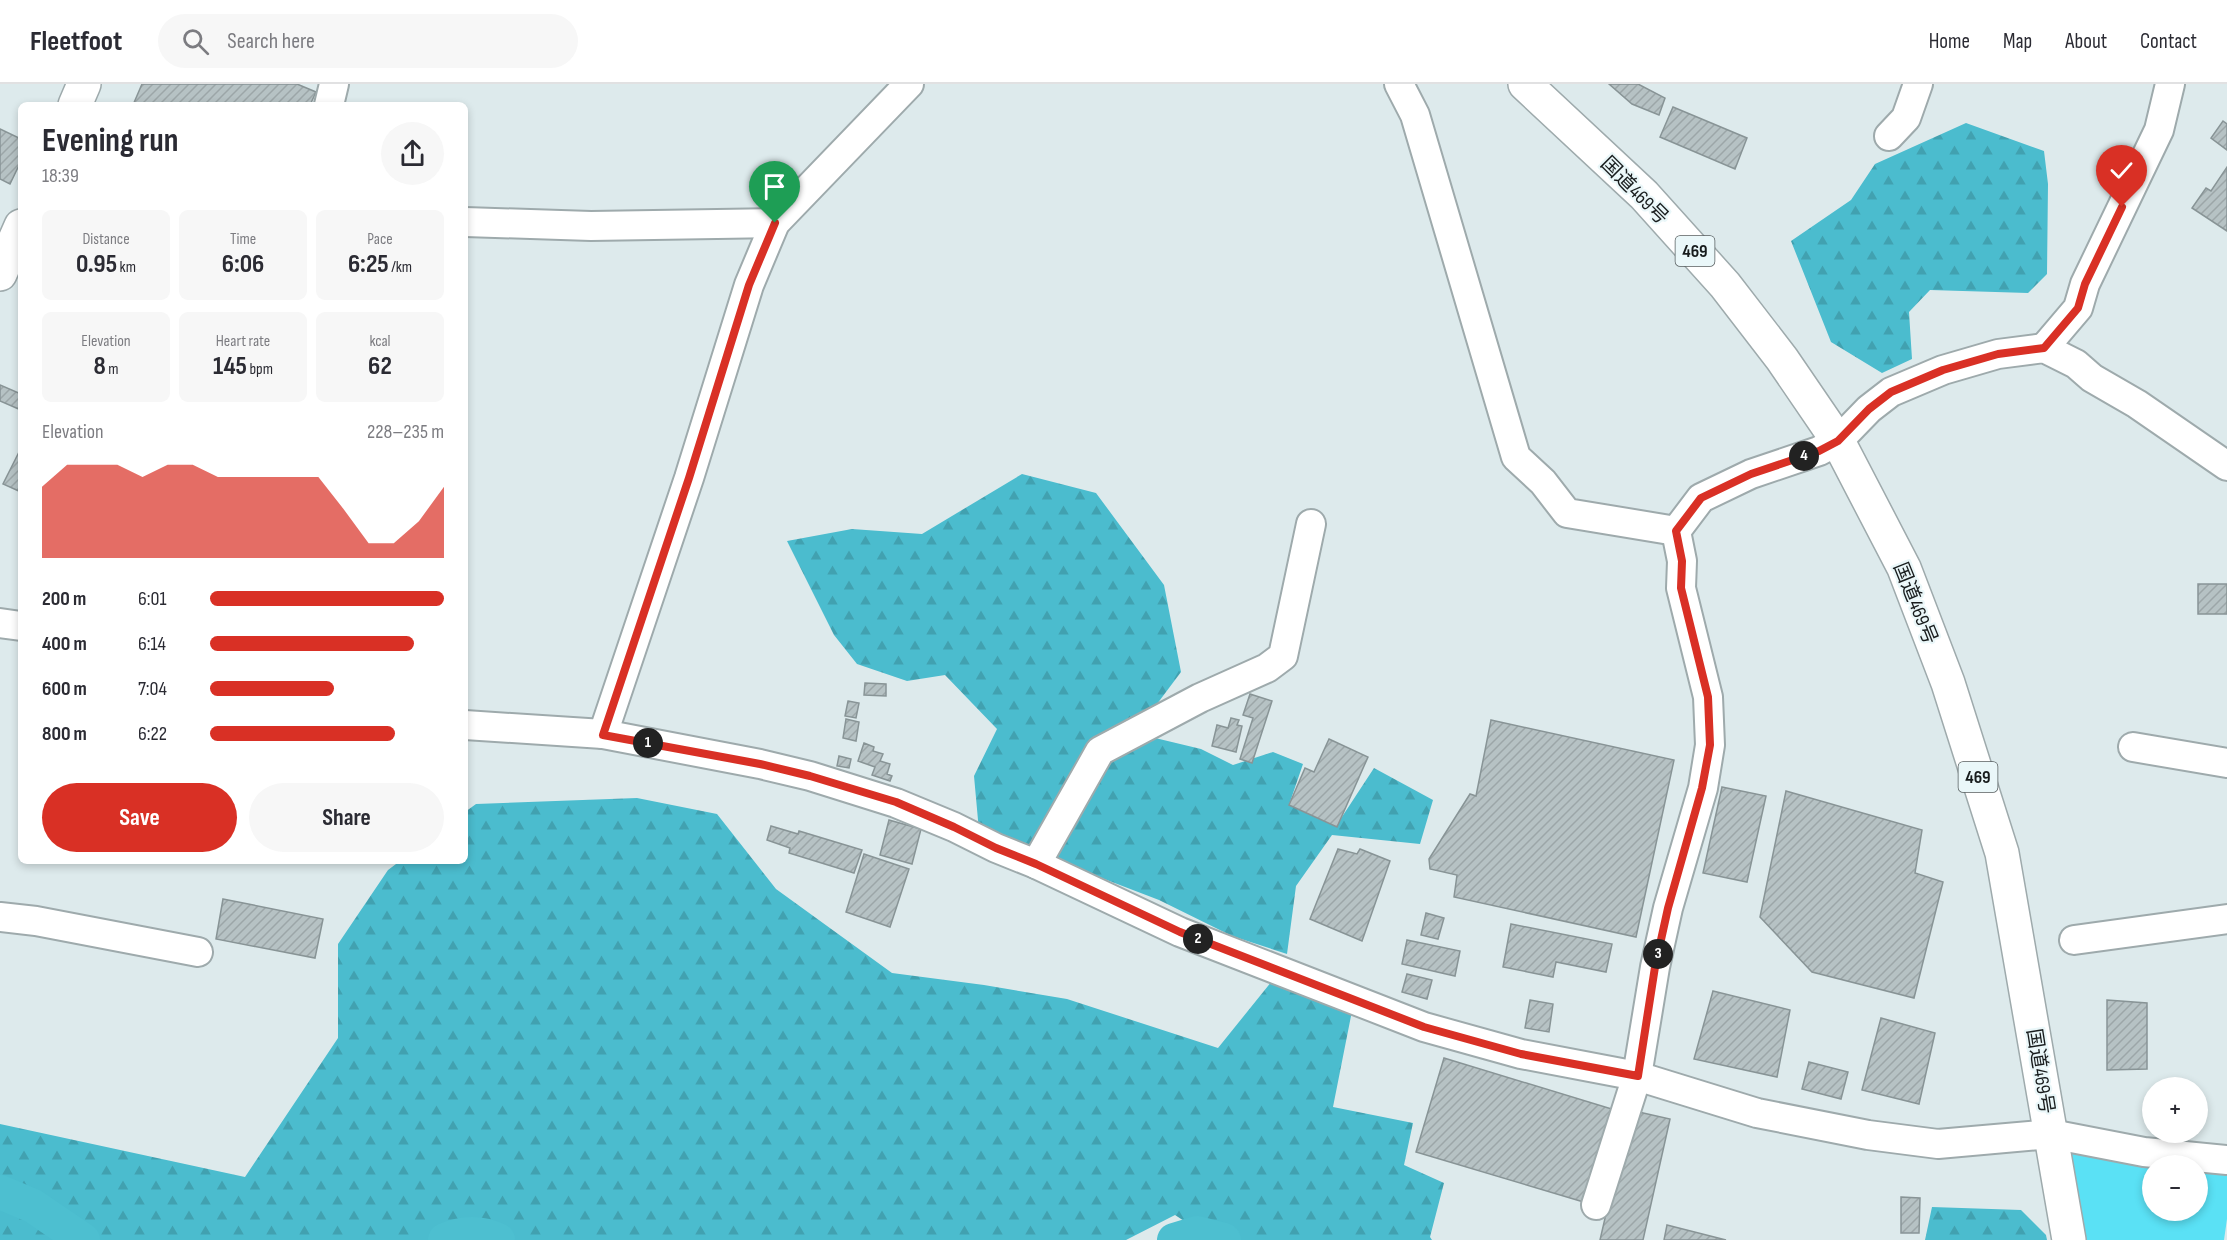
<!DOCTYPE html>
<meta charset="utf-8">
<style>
:root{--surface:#fff;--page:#f7f7f7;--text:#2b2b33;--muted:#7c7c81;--line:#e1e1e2;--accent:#d93025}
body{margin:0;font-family:"Sofia Sans Condensed","Noto Sans JP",sans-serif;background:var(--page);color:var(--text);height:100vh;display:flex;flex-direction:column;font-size:22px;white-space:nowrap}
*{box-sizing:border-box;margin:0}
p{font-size:20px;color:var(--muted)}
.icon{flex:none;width:33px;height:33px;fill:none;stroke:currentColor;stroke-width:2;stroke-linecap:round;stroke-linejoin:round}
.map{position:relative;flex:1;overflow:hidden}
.details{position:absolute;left:18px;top:18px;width:450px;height:762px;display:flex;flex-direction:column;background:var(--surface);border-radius:9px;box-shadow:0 3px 9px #0003}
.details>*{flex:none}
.tools{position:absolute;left:2142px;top:993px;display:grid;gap:12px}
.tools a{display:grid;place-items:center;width:66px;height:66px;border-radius:50%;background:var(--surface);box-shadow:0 3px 9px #0003;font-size:30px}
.pin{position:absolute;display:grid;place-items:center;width:51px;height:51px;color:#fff;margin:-62px -26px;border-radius:50% 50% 50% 0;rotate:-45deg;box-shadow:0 0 6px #0007}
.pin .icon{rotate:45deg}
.km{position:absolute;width:30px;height:30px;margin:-15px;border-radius:50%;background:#222;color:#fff;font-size:16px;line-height:30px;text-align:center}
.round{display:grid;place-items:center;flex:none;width:63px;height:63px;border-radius:32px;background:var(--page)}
.overview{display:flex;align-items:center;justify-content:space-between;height:102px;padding:0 24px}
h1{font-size:33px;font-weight:700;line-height:45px}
.metrics{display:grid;grid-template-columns:repeat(3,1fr);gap:9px;height:102px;padding:6px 24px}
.metrics div{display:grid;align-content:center;border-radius:9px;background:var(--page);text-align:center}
.metrics b{font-size:26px;font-weight:700}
.metrics small{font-size:16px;font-weight:400}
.metrics p{font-size:16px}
.chart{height:168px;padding:12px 24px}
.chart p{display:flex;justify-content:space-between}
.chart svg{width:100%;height:108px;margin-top:6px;fill:var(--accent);opacity:.7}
.action{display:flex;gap:12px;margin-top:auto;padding:12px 24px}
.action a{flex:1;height:69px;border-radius:36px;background:var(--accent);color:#fff;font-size:24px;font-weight:700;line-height:69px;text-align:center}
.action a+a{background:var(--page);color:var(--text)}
ul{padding:0 24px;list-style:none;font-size:20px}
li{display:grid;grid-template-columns:96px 72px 1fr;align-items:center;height:45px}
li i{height:15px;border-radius:8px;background:var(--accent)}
header{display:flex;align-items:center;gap:36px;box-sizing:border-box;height:84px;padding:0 30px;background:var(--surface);border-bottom:2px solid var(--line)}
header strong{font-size:28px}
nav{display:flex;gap:33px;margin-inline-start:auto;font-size:21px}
.search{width:420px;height:54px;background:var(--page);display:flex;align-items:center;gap:15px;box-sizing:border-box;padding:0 21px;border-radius:33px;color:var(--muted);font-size:22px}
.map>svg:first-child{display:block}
.grass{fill:#5ae1f5;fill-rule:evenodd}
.forest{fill:url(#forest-firs)}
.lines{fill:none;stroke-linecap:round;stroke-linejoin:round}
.river{stroke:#4dbfd0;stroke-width:34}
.building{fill:url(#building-hatch);stroke:#889496;stroke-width:1.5}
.minor-casing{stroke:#9eaaac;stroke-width:32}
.major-casing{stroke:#9eaaac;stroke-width:36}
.highway-casing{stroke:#9eaaac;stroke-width:36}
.minor{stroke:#fff;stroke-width:28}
.major{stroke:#fff;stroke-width:33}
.highway{stroke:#fff;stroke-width:33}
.route-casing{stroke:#fff;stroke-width:12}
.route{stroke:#d93025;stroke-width:8}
.labels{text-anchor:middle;stroke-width:4.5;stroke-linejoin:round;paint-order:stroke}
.shield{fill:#eaf7f9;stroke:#575e5f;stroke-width:1.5}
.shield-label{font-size:18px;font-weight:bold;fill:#181c1d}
.street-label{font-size:20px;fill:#181c1d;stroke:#eaf7f9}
</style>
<header>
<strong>Fleetfoot</strong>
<div class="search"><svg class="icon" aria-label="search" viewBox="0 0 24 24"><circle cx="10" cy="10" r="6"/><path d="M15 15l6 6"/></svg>Search here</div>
<nav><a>Home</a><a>Map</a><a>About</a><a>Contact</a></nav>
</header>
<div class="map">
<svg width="2227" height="1156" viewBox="0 0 2227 1156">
<defs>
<pattern id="forest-firs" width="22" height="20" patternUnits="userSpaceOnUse" patternTransform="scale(1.5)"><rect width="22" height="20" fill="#4bbcce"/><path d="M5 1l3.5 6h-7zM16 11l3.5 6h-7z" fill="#41a1b0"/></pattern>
<pattern id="building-hatch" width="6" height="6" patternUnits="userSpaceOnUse" patternTransform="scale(1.5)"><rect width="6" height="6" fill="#b6c2c4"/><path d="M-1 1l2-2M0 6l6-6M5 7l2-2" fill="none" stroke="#9ca6a8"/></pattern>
</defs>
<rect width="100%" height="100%" fill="#ddeaec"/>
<path class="grass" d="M2051,1050L2227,1076V1135L2224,1156H2074ZM2152,1082H2198V1126H2152Z"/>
<g class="forest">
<path d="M1966,39L2044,67L2048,100L2047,190L2028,209L1930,206L1909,228L1912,275L1882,289L1831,258L1791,157L1851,116L1875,80Z"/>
<path d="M1022,390L1096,409L1164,501L1181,588L1148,632L1151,653L1201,665L1233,681L1273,668L1303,680L1289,721L1336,742L1374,684L1433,716L1420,760L1332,751L1296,802L1287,870L1232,852L1159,816L979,747L974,692L997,645L945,591L907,597L857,580L834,551L787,457L852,445L922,450Z"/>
<path d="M637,714L717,730L776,805L892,889L984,901L1067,915L1218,964L1272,897L1352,927L1333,1023L1413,1039L1404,1081L1444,1099L1430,1153L1432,1156H1213L1175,1131L1126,1156H0V1040L245,1093L338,954V860L388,786L400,777H465V728L476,720Z"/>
<path d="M1932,1123L2021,1126L2046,1151L2047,1156H1925Z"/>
</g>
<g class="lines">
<g class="river">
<path d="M0,1108L33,1122L83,1156"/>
<path d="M445,1156C462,1148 482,1148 498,1156"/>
<path d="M1174,1156L1197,1149L1224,1156"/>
</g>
</g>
<g class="building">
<path d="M142,0H297L316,8L310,21H133Z"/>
<path d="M1609,0H1638L1665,14L1659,31L1632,20Z"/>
<path d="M1673,23L1747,54L1735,85L1660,53Z"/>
<path d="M2223,37L2227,40V66L2211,54Z"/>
<path d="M0,45L21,55V77L10,100L0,95Z"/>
<path d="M2227,83V147L2192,124L2206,104L2211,107Z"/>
<path d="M0,301L21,310V326L0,317Z"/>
<path d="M21,364V408L3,400Z"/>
<rect x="2198" y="500" width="29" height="30"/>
<path d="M865,599L886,600V612L864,611Z"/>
<path d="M1250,610L1272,617L1252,679L1240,675L1253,634L1243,631Z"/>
<path d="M848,617L859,619L856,634L845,632Z"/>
<path d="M1231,634L1239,636L1237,641L1242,642L1236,668L1212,662L1217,641L1228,644Z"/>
<path d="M846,635L859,638L856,657L843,654Z"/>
<path d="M1491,636L1674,676L1636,853L1454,813L1457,791L1430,785L1429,775L1470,710L1476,712Z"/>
<path d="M1329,655L1368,673L1337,743L1289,721L1305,684L1314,688Z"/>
<path d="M864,659L874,663L873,667L883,670L880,677L890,680L887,690L892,692L890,697L872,691L875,683L858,677Z"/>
<path d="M839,672L851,675L849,684L837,682Z"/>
<path d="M1722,703L1766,712L1747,798L1703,789Z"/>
<path d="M1786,707L1922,746L1915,789L1943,798L1914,914L1812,888L1760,833Z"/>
<path d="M889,736L921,745L912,780L880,771Z"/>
<path d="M771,742L798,750L799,747L862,766L854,789L789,769L790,764L767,756Z"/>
<path d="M1338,765L1357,770L1360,765L1390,777L1362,857L1310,835Z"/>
<path d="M864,770L909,785L890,843L846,828Z"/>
<path d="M223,815L323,835L315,874L216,855Z"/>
<path d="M1426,829L1444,834L1438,855L1421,851Z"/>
<path d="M1511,840L1612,860L1606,888L1556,878L1553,893L1503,883Z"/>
<path d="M1407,856L1460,867L1455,892L1402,880Z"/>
<path d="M1407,890L1432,896L1427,915L1402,908Z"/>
<path d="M1713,907L1790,926L1777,993L1694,975Z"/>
<path d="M1530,916L1553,920L1549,948L1525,944Z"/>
<path d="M2107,916L2147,919V985L2107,986Z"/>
<path d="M1881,934L1935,949L1919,1020L1862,1006Z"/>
<path d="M1444,974L1615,1026L1587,1119L1416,1068Z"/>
<path d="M1809,978L1848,988L1841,1015L1802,1005Z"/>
<path d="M1630,1026L1670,1035L1643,1156H1600Z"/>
<path d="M1901,1113L1920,1114L1919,1149H1901Z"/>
<path d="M1667,1141L1726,1156H1664Z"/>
</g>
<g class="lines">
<g class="minor-casing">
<g id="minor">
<path d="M1399,0L1415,31L1516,373L1543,398L1567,429L1676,447"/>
<path d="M329,21L334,0"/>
<path d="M1889,52L1906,34L1918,0"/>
<path d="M465,138L591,142L775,139"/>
<path d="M2044,264L2078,224L2085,200L2159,46L2170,0"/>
<path d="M0,539L21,542"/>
<path d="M465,641L603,650L760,680L810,692L896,719L954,743L996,764L1036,780L1180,848L1424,943L1521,970L1637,992L1757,1029L1868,1051L1938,1060L2051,1050L2144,1068L2227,1076"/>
<path d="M603,650L689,394L749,201L775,139L909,0"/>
<path d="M2133,663L2227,679"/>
<path d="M1036,780L1100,667L1200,614L1267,584L1283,572L1311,440"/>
<path d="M0,833L36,837L198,868"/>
<path d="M2074,856L2227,835"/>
<path d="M1596,1121L1637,992L1655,883L1668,824L1703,704L1710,661L1708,613L1681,504L1682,477L1676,447L1701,414L1751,390L1819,367L1838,357L1869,325L1891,308L1943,286L1998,270L2044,264L2076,280L2092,294L2137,320L2227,382"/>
</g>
</g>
<g class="major-casing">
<g id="major">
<path d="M75,21L84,0"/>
<path d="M0,190L21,142"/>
</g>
</g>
<g class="highway-casing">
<path id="highway" d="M1525,0L1644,111L1725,201L1782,275L1838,357L1904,484L1948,599L2002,769L2069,1156"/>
</g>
<use href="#minor" class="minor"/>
<use href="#major" class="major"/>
<use href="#highway" class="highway"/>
</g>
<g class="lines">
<g class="route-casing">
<path id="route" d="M775,139L749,201L689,394L603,651L760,680L810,692L896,718L954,743L996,764L1036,780L1180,848L1424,943L1521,970L1638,992L1655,883L1668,824L1702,704L1710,661L1708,613L1681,504L1682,477L1676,447L1701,414L1751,390L1819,367L1838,357L1869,325L1891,308L1943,286L1998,270L2044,264L2078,224L2085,200L2122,123"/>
</g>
<use href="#route" class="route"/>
</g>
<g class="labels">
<g class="shield">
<rect x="1675.5" y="152" width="39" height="30" rx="4.5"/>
<rect x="1958.5" y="678" width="39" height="30" rx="4.5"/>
</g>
<g class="shield-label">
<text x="1695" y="173">469</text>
<text x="1978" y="699">469</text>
</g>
<g class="street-label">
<text transform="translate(1635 106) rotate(45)" y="7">国道469号</text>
<text transform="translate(1916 519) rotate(68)" y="7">国道469号</text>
<text transform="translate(2041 987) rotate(81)" y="7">国道469号</text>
</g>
</g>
</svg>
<div class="tools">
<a>+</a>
<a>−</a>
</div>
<div class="pin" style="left:775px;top:139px;background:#1e9e55"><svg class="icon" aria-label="arrive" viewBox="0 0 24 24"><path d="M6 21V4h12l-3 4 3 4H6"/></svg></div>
<div class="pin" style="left:2122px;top:123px;background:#d93025"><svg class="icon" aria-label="check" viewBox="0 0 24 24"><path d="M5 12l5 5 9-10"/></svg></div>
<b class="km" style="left:648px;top:659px">1</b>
<b class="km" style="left:1198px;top:855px">2</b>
<b class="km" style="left:1658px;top:870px">3</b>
<b class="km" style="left:1804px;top:372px">4</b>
<section class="details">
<div class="overview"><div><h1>Evening run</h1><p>18:39</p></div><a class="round"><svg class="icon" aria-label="share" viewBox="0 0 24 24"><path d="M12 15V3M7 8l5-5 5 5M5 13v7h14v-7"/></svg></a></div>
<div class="metrics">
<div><p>Distance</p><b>0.95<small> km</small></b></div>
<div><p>Time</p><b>6:06</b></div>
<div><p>Pace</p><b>6:25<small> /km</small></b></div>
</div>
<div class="metrics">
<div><p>Elevation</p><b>8<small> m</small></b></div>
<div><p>Heart rate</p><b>145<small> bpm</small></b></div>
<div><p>kcal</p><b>62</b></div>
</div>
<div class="chart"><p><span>Elevation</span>228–235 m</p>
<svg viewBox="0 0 160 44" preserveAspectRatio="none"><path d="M0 44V15L10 6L20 6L30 6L40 11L50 6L60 6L70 11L80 11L90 11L100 11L110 11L120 24L130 38L140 38L150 29L160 15V44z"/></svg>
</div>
<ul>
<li><b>200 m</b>6:01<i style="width:100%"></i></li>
<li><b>400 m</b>6:14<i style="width:87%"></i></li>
<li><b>600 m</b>7:04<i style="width:53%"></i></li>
<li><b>800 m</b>6:22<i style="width:79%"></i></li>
</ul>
<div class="action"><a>Save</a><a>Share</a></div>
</section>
</div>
